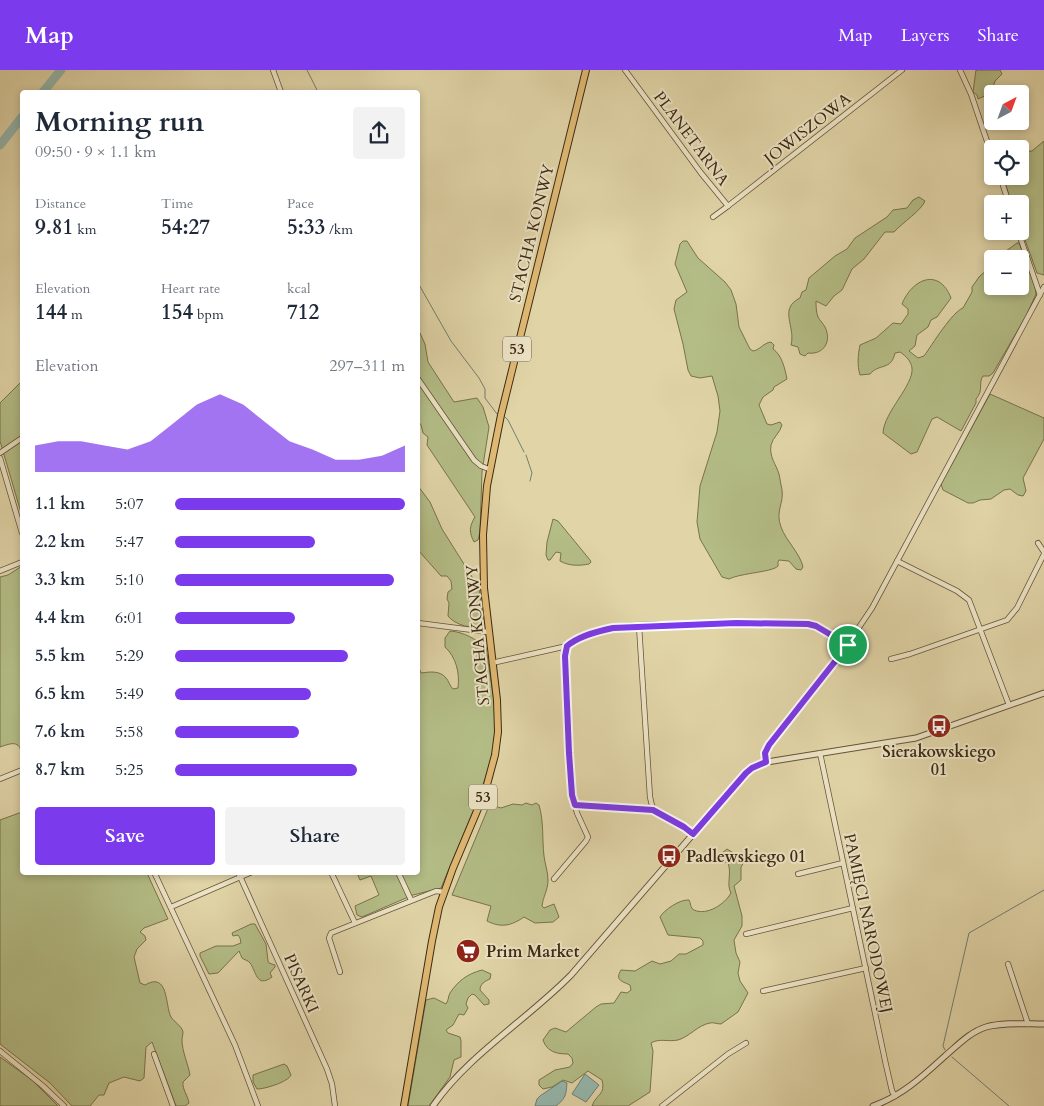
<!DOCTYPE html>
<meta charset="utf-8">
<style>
:root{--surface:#fff;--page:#f2f2f3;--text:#1f2937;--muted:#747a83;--accent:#7c3aed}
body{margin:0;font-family:Cardo,serif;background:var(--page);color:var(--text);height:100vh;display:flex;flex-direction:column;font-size:19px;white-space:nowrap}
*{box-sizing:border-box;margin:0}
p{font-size:16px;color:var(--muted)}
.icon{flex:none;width:28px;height:28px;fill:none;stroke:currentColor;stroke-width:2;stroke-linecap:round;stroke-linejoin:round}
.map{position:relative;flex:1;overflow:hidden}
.sheet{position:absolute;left:20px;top:20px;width:400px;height:785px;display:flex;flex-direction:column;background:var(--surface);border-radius:5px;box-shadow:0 2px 8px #0003}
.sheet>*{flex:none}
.needle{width:32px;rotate:41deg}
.buttons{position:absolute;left:984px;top:15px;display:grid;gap:10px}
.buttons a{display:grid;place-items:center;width:45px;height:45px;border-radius:5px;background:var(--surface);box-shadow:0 2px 8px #0003;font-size:25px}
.pin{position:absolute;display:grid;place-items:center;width:42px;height:42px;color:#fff;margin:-21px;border:2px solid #fff;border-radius:50%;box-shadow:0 1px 5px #0007}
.round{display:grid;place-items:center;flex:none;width:52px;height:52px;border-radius:5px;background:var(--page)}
.headline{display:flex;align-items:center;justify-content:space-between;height:85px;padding:0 15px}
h1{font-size:28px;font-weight:700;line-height:38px}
.stats{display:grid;grid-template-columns:repeat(3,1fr);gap:8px;height:85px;padding:5px 15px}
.stats div{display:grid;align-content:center}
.stats b{font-size:21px;font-weight:700}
.stats small{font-size:14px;font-weight:400}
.stats p{font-size:14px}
.chart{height:140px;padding:10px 15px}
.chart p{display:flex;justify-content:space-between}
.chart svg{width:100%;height:90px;margin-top:5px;fill:var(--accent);opacity:.7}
.action{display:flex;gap:10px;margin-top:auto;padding:10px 15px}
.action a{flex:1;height:58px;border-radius:5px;background:var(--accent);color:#fff;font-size:20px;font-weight:700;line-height:58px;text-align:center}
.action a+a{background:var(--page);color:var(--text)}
ul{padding:0 15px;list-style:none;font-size:16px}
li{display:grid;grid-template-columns:80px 60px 1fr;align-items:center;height:38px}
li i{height:12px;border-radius:6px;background:var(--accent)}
header{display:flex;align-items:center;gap:30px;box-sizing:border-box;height:70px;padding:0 25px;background:var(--accent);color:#fff}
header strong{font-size:24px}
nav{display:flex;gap:28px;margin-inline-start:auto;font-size:18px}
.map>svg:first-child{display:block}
.green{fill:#b4bd86;stroke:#78734c}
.water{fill:#95b8af;stroke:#717f71}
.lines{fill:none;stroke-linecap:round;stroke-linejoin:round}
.stream{stroke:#717f71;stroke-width:1}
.river{stroke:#95b8af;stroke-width:9}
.minor-casing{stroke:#655438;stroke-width:6}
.tertiary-casing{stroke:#655438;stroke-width:7}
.primary-casing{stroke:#3c2913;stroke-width:8}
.minor{stroke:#ece4c6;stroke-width:4.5}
.tertiary{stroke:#ece4c6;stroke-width:5}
.primary{stroke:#e0ba74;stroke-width:6}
.route-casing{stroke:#fff;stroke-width:10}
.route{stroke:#7c3aed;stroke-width:6}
.labels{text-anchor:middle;stroke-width:4;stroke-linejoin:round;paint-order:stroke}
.shield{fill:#ece4c6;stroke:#716149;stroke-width:1}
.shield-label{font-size:15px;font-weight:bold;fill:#3c2913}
.street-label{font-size:16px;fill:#3c2913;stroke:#ece4c6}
.poi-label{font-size:16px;font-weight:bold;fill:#3c2913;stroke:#ece4c6;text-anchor:start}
</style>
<header>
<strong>Map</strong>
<nav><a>Map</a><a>Layers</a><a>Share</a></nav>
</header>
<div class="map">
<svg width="1044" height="1036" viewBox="0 0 1044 1036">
<rect width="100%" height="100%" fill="#e1d5a8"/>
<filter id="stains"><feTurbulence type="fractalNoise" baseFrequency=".004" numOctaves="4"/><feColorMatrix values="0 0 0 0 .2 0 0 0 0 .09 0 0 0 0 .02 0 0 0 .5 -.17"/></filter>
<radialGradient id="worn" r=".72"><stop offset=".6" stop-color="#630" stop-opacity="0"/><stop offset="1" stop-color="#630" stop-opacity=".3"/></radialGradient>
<g class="green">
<path d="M976,0H1000L1002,4L995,11L991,23L978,29L977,25L973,22Z"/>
<path d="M1044,71V205L1037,203L1020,156V134H1012L1005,113L1009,106H1020V82L1032,81Z"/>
<path d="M919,127L925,131C921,141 903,152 894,162H885L864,189L852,199L842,220L834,226L826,236L816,231C816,236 816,242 818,247C820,251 823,253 825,257C832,271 824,285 808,283L805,286L800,284L798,277L791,275C796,256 778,239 800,228L802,222L806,220L809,208L835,186L847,179L855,168L887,147L893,140L907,138L913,130Z"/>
<path d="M683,171H687L698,188L725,212L731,220L736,234L739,257L750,279L753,281C760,280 763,273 771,272L774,275L773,279C782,285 785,299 787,309L774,317L773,320L763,327L759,335L767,354L771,355L780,352L782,355C780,363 773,367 771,375C769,387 776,394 779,404C780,409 781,415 782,420C784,434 775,441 781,457C786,471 800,483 803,497L801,500L796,499L789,491L779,490L778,492V496C773,502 741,503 729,509L722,507L700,469L697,452L700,416L717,362L720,341L718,326L712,306L700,308L691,306L688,300L683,274L674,239L676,230L687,222L675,194L680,174Z"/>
<path d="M1017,173H1019L1034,209L1036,224L1026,246L993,303L989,306H983C978,313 984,320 976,329V333L961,361L937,347L932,349L917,382L911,384L883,363C884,342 914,315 912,298C911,291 906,286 900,282L895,283C891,301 879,293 870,304L860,305C857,295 858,285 860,275L876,268L893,253L901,254L908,244V239L902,234C912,209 939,197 951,228L937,247L931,250L928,257L917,265L915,276L909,281L918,288L924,286C932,275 952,242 963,238L972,222V217L979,207L990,197L992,191V216H1020V189H995Z"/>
<path d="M418,260L419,261L425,274L428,292L454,332L477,328L483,337L489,357L482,402L480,462L478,470L474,472C469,462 469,457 475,447L427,375L428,367L423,363L421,355L418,351Z"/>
<path d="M22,311V446L0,371V333Z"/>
<path d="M990,324L1044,348V369L1023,408L1026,421L1023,426L1018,425L1010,419L1004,420L991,429L980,430L973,433H968L943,420L941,414Z"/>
<path d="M418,416L430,432L442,459L479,518L484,556C473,560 455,555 448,546L449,533L447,529L448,522L452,519L451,511L447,506H441L418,480Z"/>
<path d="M553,449L558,451L590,490L591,492L589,494C579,496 569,496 560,491L561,483L556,482L550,490H548L546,485L547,472Z"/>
<path d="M22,496V684C19,670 12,673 0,677V507L8,505Z"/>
<path d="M450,561C464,562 475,569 486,577L496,644L494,674L490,695L476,734L441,818L413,825L362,847L357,845L355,836L379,825L371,806L360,810L357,803L418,802V595L421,603C429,602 440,600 446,608C449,611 449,615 453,619L458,618C460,603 456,587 445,577V568Z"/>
<path d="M526,733L532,735L536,733L539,735C544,752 542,769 544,786C545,794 548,802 548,810C548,820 543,827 542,836L544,838L554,834L559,847L553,852L535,853L524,847C511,856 501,858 487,851L491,836L452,825L489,736H495L501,738L513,734L522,735Z"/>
<path d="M22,742V802L147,803L168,849L144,858L140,862L145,866L146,870L137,879L134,887L140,913L145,915C169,901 165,936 171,947C174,952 182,956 183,962C183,964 182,968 182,970C182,981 188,994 190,1005L183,1012C182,1019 188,1026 189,1033L185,1036H176L152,972L146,977L144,1008L140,1011L124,1007L109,1013L104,1025H99L90,1036H72L50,1013L0,974V750Z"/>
<path d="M727,779L745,790L741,797V810L734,816L742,846V856L734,870L736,883L740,892L738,903L740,911L748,923L738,942L721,954C717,954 713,952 710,953C698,955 689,967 678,970C668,972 659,968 651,973L653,981L650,1022L628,1036H592C596,1024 606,1025 602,1010L588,1001L572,1013L563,1010L552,1017L543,1019L539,1015V1010L555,1000L570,997L573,993L572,988L568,984C557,984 547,982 543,970L550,960L555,958L566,962L596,937L601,934L614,933L621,922L627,923L631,920L630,915C621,911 615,910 621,900L635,901L652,891L660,894L671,891L679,884H686L703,875V871L700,868L668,865L660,847C664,840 680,829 689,830C691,833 690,838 694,840C707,846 725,834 731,823C726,814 732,804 728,793L720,790L722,783Z"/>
<path d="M251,854H255L266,874L268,891L269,893L275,895V897L270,903L272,907C256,919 256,900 250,893C248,890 244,890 242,888C241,886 240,883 239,881L218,903L209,904L200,886V883L216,876H233L241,873L240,868L238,865L233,866L232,863Z"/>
<path d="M482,900L491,904L490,909C485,911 480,914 480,920L489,930V934L484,935L475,925L472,924L468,928L466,934L468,938L464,945L459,944L453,955L446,960L448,963L460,967L461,971V987L454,990L450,1007L429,1036H408L426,930L434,928L446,934C449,930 448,926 450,923C458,911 467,904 482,900Z"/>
<path d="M0,987L32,1010L58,1036H0Z"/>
<path d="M284,994L287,996L291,1005C288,1012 265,1019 257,1019L253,1012V1005Z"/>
</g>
<g class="water">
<path d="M585,1004L599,1015L586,1032L572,1024Z"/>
<path d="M562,1011L567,1013C566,1025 566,1028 556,1036H535L537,1029L540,1026Z"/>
</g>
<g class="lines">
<g class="stream">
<path d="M307,0L318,22"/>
<path d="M418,213L451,271L479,308L485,319V328L497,344"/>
<path d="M505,347L508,350L524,382"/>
<path d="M526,385L532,403L530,411"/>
<path d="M945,980L943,976L969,863L1044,820"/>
<path d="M952,987L1009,1036"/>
</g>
<g class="river">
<path d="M43,22L61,0"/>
<path d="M0,75L22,47"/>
</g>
<g class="minor-casing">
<g id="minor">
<path d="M273,0L281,22"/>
<path d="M625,0L701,103L728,136L713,147"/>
<path d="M960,0L971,24L992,86"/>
<path d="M1000,106L1009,134"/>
<path d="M728,136L902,0"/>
<path d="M1018,161L1040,225"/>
<path d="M418,309L474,390L481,396L489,399"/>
<path d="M0,383L22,368"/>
<path d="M0,388L22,463"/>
<path d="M1038,473L1044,482"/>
<path d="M897,491L957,521L969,530L1009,635"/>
<path d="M0,501L22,492"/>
<path d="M418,553L488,562"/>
<path d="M639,556L650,727L653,740"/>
<path d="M891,589L910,584L1007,550L1017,538L1044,484"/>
<path d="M492,593L567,576C598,549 664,555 704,554C737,554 770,553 803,553L816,556L848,575"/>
<path d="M820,683L886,995L892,1021L895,1026"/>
<path d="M767,692L765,687L766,679L841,584L872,538L1044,217"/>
<path d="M0,709L22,700"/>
<path d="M575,735L653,740L677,752L693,764"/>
<path d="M154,802L235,975L258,1036"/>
<path d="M238,802L327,999L332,1014L335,1036"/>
<path d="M331,802L355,853"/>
<path d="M398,802L411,830"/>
<path d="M798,804L843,793"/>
<path d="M554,809L586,771L588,767L577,743L572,725L565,586L567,576"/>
<path d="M171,837L252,802"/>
<path d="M746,864L853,838"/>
<path d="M1008,894L1028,954"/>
<path d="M340,902L329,868L331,863L436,821L444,822"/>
<path d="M763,921L866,898"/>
<path d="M0,981L43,1016L64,1036"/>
<path d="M154,984L173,1036"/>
<path d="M662,1036L728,984L746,973"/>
</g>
</g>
<g class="tertiary-casing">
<g id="tertiary">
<path d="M433,1036C467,986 528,949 571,905L746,703L752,698L767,692L916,668L1044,623"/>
<path d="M873,1036C902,1026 923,1006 945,986C958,975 970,962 986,957C1004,952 1025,954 1044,954"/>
</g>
</g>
<g class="primary-casing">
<path id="primary" d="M404,1036L432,871L439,837L453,798L485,722L495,685L498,662L497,630L484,518L483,465L487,416L501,345L586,0"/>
</g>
<use href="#minor" class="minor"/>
<use href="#tertiary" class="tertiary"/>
<use href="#primary" class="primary"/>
</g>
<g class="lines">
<g class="route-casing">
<path id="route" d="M736,553L808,554L816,556L848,575L769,675L765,683L766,692L752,698L746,703L693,764L684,757L653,740L575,735L572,725L569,683L565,586L567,576C579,566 598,561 613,558Z"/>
</g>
<use href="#route" class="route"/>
</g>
<defs>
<g id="bus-disc" transform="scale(1.25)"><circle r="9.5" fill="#8f2418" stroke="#ece4c6"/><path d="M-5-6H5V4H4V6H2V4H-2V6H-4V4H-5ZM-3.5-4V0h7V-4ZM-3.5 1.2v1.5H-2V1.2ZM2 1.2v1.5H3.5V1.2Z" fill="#fff"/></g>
<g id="supermarket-disc" transform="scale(1.25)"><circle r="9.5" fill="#8f2418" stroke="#ece4c6"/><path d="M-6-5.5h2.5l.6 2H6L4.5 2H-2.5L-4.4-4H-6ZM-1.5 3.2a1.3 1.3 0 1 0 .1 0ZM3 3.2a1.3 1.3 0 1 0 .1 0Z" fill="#fff"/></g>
</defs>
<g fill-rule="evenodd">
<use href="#bus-disc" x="939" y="656"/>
<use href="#bus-disc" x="669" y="786"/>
<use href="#supermarket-disc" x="468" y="881"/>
</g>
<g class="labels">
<g class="shield">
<rect x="503" y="266.5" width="28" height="25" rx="4"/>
<rect x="469" y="714.5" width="28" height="25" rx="4"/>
</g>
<g class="shield-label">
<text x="517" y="284">53</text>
<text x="483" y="732">53</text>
</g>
<g class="street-label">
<text transform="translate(807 58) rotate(-38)" y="6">JOWISZOWA</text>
<text transform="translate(692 68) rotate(53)" y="6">PLANETARNA</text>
<text transform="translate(531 163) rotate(-76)" y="6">STACHA KONWY</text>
<text transform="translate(477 565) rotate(-95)" y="6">STACHA KONWY</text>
<text transform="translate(869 853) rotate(78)" y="6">PAMIĘCI NARODOWEJ</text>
<text transform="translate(302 913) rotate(66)" y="6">PISARKI</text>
</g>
<g class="poi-label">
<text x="939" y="687" text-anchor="middle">Sierakowskiego<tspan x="939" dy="18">01</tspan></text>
<text x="686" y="792">Padlewskiego 01</text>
<text x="486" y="887">Prim Market</text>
</g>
</g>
<rect width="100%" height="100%" filter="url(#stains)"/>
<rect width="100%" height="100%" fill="url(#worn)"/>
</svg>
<div class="buttons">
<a><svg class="needle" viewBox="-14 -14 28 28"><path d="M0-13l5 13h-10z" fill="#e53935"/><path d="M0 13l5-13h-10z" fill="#747a83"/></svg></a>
<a><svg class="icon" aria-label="locate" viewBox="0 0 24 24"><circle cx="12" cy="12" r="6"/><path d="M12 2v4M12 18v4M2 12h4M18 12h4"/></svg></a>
<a>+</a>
<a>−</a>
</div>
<div class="pin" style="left:848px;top:575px;background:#1e9e55"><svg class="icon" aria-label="arrive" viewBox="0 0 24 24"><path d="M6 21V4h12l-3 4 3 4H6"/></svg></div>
<section class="sheet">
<div class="headline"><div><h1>Morning run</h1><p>09:50 · 9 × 1.1 km</p></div><a class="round"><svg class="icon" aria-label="share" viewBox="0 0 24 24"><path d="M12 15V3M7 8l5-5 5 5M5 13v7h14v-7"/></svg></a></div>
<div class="stats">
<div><p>Distance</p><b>9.81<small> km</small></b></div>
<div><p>Time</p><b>54:27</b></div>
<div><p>Pace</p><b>5:33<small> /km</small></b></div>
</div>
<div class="stats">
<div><p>Elevation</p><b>144<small> m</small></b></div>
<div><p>Heart rate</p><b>154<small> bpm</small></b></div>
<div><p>kcal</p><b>712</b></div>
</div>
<div class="chart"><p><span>Elevation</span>297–311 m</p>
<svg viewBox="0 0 160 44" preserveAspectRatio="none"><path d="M0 44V31L10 29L20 29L30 31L40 33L50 29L60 20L70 11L80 6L90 11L100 20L110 29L120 33L130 38L140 38L150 36L160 31V44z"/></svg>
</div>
<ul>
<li><b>1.1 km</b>5:07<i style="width:100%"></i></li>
<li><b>2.2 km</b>5:47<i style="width:61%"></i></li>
<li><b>3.3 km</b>5:10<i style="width:95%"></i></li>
<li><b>4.4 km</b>6:01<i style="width:52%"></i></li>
<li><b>5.5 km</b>5:29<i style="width:75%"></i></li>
<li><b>6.5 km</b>5:49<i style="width:59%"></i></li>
<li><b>7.6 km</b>5:58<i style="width:54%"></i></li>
<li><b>8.7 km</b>5:25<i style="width:79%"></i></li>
</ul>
<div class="action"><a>Save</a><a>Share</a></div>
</section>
</div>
